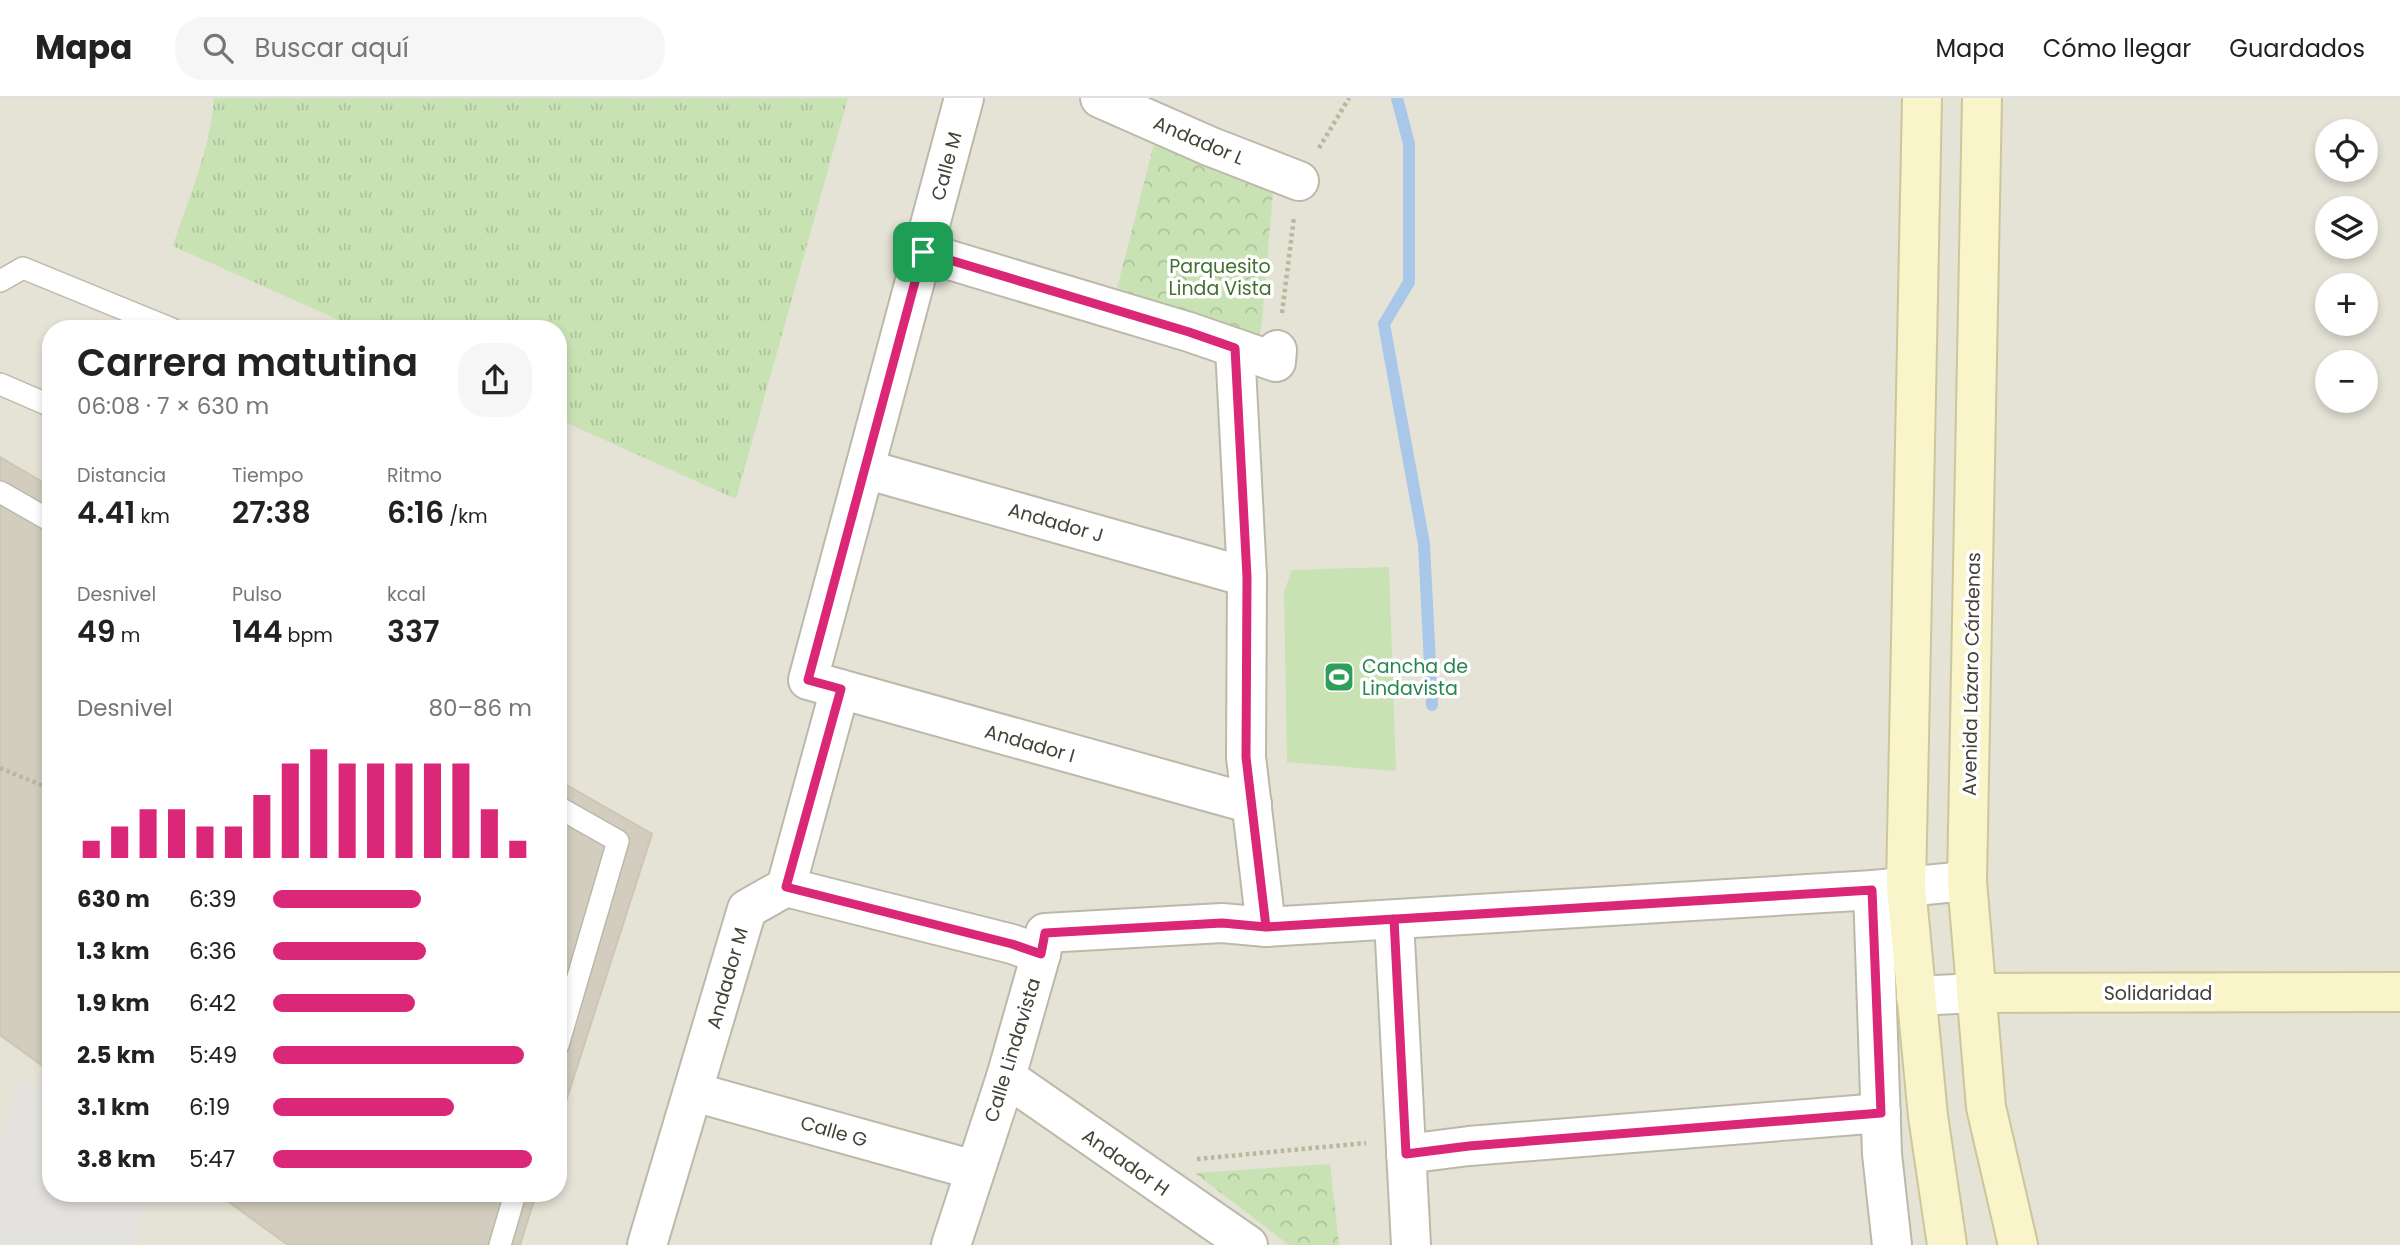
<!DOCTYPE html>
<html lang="es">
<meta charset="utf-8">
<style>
:root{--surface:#fff;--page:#f6f6f6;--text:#222;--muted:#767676;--line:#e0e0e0;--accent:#db2777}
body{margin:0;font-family:Poppins,sans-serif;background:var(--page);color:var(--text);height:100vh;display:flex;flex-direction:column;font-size:26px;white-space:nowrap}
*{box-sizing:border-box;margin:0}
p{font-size:23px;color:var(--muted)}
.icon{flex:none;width:38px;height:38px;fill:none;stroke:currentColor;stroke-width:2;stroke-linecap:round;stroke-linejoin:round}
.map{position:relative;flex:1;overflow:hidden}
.drawer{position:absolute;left:42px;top:222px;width:525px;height:882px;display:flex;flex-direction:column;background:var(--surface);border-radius:28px;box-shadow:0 4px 10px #0003}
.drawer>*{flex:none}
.controls{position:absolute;left:2315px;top:21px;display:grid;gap:14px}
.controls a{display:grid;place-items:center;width:63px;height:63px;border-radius:50%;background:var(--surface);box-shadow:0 4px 10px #0003;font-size:35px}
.pin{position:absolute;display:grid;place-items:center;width:60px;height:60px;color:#fff;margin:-30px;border-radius:14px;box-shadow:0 4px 10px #0006}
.round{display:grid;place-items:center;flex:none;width:74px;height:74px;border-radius:28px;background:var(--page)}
.overview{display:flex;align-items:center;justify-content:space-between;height:119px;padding:0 35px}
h1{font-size:38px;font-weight:600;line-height:52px}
.metrics{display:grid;grid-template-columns:repeat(3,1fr);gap:10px;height:119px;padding:7px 35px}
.metrics div{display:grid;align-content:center}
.metrics b{font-size:30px;font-weight:600}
.metrics small{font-size:19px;font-weight:400}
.metrics p{font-size:19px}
.chart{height:196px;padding:14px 35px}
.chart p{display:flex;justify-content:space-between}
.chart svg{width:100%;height:126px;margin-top:7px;stroke:var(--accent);stroke-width:6}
ul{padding:0 35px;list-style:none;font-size:23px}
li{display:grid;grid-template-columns:112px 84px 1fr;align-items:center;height:52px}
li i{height:18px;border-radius:9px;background:var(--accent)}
header{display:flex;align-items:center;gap:42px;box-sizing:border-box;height:98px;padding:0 35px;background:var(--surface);border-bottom:2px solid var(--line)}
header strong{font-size:33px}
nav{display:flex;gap:38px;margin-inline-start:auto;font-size:24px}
.search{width:490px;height:63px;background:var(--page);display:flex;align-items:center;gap:18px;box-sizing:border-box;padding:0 24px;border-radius:28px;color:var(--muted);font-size:26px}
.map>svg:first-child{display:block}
.residential{fill:#e5e2d6;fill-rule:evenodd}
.grass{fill:url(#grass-tufts)}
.park{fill:url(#park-crowns)}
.garden{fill:#c8e2b4}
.parking{fill:#e4e2df}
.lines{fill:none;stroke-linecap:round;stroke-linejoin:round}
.stream{stroke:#a9c7e9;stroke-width:12}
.building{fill:#d2cdbe;stroke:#ccc6b2;stroke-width:2}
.lane-casing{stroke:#bcb9ab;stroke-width:24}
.street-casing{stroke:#bcb9ab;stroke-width:42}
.secondary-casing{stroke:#cdc69b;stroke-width:42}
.path{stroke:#bdb69e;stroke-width:4.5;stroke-dasharray:3.5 3.5;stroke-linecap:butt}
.lane{stroke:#fff;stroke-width:21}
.street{stroke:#fff;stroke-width:38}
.secondary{stroke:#f9f4ca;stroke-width:38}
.route-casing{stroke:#fff;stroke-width:14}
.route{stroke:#db2777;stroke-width:9}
.labels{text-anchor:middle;stroke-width:7;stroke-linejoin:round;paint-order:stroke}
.street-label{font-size:19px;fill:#444137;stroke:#fff}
.park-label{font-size:19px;fill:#407030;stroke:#fff}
.leisure-label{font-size:19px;fill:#27864d;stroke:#fff;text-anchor:start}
</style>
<header>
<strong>Mapa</strong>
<div class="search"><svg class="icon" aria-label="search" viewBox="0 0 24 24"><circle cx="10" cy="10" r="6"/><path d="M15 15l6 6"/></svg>Buscar aquí</div>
<nav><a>Mapa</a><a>Cómo llegar</a><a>Guardados</a></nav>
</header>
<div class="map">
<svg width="2400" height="1147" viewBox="0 0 2400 1147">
<defs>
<pattern id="grass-tufts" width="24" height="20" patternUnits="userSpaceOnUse" patternTransform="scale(1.75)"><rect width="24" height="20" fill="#c8e2b4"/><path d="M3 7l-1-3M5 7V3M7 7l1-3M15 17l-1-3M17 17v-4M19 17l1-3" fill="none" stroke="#adc39b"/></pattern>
<pattern id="park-crowns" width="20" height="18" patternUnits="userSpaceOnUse" patternTransform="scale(1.75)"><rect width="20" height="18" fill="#c8e2b4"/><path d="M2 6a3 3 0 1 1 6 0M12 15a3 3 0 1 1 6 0" fill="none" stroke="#adc39b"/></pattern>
</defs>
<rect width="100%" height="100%" fill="#f2f0e7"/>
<path class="residential" d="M0,0H2400V1147H0ZM2328,33H2366V72H2328ZM2328,110H2366V149H2328ZM2328,187H2366V226H2328ZM51,231H558V1096H51ZM2328,264H2366V303H2328Z"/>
<path class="grass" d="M214,0H848L736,401L558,321V231H359L173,148C189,98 210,53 214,0Z"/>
<g class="park">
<path d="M1154,46L1273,94L1262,224L1257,249L1117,190Z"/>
<path d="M1330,1066L1339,1147H1289L1195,1075Z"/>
</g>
<path class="garden" d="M1389,469L1396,673L1287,664L1284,494L1292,472Z"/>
<path class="parking" d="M20,979L51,1003V1096H150L136,1147H0V1038Z"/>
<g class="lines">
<path class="stream" d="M1397,0L1409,46V184L1384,226L1424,446L1432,607"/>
</g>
<g class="building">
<path d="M0,359L51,389V974L0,937Z"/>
<path d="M558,682L652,736L558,1028Z"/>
<path d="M218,1096H536L520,1147H288Z"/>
</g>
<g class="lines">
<g class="lane-casing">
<g id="lane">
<path d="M0,183L23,170L172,231"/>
<path d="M0,286L51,308"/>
<path d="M0,394L51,423"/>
<path d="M558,709L618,743L558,947"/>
<path d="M500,1147L515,1096"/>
</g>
</g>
<g class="street-casing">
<g id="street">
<path d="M964,0L808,582L1252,706"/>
<path d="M1100,0L1209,48L1299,83"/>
<path d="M923,154L1189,234L1276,264L1277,252"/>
<path d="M1235,250L1247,479L1246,659L1266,829"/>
<path d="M865,371L1247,479"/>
<path d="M786,789L1012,846L1041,856"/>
<path d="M1873,792L1882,1056L1892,1147"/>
<path d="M1394,822L1411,1147"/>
<path d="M1916,898L1976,895"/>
<path d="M1006,979L1248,1147"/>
<path d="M694,994L974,1072"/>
<path d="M1406,1056L1469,1048L1881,1015"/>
<path d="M647,1147L747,811L786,789L840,591"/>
<path d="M951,1147L1006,979L1041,856L1045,835L1222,825L1266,829L1873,792L1967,783"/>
</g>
</g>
<g class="secondary-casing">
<g id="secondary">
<path d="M1922,0L1906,789L1928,1018L1947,1147"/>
<path d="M1982,0L1967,783L1986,1009L2018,1147"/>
<path d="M1976,895L2400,894"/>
</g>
</g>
<g class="path">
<path d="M1319,50L1349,0"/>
<path d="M1282,215L1294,119"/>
<path d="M0,670L51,691"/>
<path d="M1197,1061L1366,1045"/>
</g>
<use href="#lane" class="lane"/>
<use href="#street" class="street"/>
<use href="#secondary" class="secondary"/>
</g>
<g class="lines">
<g class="route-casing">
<path id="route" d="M923,154L1189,234L1235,250L1247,479L1246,659L1266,829L1394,821L1406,1056L1469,1048L1881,1015L1872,792L1266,829L1222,825L1045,835L1041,856L1012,846L786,789L841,591L808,582L923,154"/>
</g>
<use href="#route" class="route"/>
</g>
<defs>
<g id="stadium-square" transform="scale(1.575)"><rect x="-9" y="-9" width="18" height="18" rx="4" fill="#2e9e5b" stroke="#fff"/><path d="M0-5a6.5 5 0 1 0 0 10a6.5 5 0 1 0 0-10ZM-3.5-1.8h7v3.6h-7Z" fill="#fff"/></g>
</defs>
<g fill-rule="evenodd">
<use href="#stadium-square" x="1339" y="579"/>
</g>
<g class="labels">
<g class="street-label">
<text transform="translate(1199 42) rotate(23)" y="7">Andador L</text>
<text transform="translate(946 68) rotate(-75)" y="7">Calle M</text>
<text transform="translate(1056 424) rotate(16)" y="7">Andador J</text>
<text transform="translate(1971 576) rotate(-89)" y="7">Avenida Lázaro Cárdenas</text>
<text transform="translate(1030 645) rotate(16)" y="7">Andador I</text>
<text transform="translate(727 880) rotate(-74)" y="7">Andador M</text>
<text x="2158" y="902">Solidaridad</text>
<text transform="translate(1012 952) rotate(-73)" y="7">Calle Lindavista</text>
<text transform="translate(834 1033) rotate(16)" y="7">Calle G</text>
<text transform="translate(1126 1064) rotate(35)" y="7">Andador H</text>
</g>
<g class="park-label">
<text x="1220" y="175">Parquesito<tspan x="1220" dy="22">Linda Vista</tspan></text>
</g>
<g class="leisure-label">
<text x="1362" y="575">Cancha de<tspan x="1362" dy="22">Lindavista</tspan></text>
</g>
</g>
</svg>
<div class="controls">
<a><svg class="icon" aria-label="locate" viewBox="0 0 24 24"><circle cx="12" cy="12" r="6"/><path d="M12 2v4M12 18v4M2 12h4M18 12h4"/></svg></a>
<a><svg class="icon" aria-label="layers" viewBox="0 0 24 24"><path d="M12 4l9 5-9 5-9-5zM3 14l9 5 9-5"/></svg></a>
<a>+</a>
<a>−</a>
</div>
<div class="pin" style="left:923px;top:154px;background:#1e9e55"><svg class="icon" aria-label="arrive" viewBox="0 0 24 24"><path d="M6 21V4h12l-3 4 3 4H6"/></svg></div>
<section class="drawer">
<div class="overview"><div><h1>Carrera matutina</h1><p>06:08 · 7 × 630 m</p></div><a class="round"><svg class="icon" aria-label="share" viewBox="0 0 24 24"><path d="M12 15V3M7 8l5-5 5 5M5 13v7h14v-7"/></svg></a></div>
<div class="metrics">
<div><p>Distancia</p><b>4.41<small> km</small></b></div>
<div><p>Tiempo</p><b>27:38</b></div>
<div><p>Ritmo</p><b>6:16<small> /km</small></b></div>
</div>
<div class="metrics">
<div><p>Desnivel</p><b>49<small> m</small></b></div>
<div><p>Pulso</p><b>144<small> bpm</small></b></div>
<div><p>kcal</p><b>337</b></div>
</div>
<div class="chart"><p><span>Desnivel</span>80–86 m</p>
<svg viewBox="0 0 160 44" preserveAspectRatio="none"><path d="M5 44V38M15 44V33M25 44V27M35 44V27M45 44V33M55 44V33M65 44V22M75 44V11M85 44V6M95 44V11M105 44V11M115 44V11M125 44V11M135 44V11M145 44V27M155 44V38"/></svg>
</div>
<ul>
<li><b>630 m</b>6:39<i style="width:57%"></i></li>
<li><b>1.3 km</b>6:36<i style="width:59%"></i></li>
<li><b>1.9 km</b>6:42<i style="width:55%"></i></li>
<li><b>2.5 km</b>5:49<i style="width:97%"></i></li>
<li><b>3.1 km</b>6:19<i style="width:70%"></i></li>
<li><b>3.8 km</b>5:47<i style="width:100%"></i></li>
</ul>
</section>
</div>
